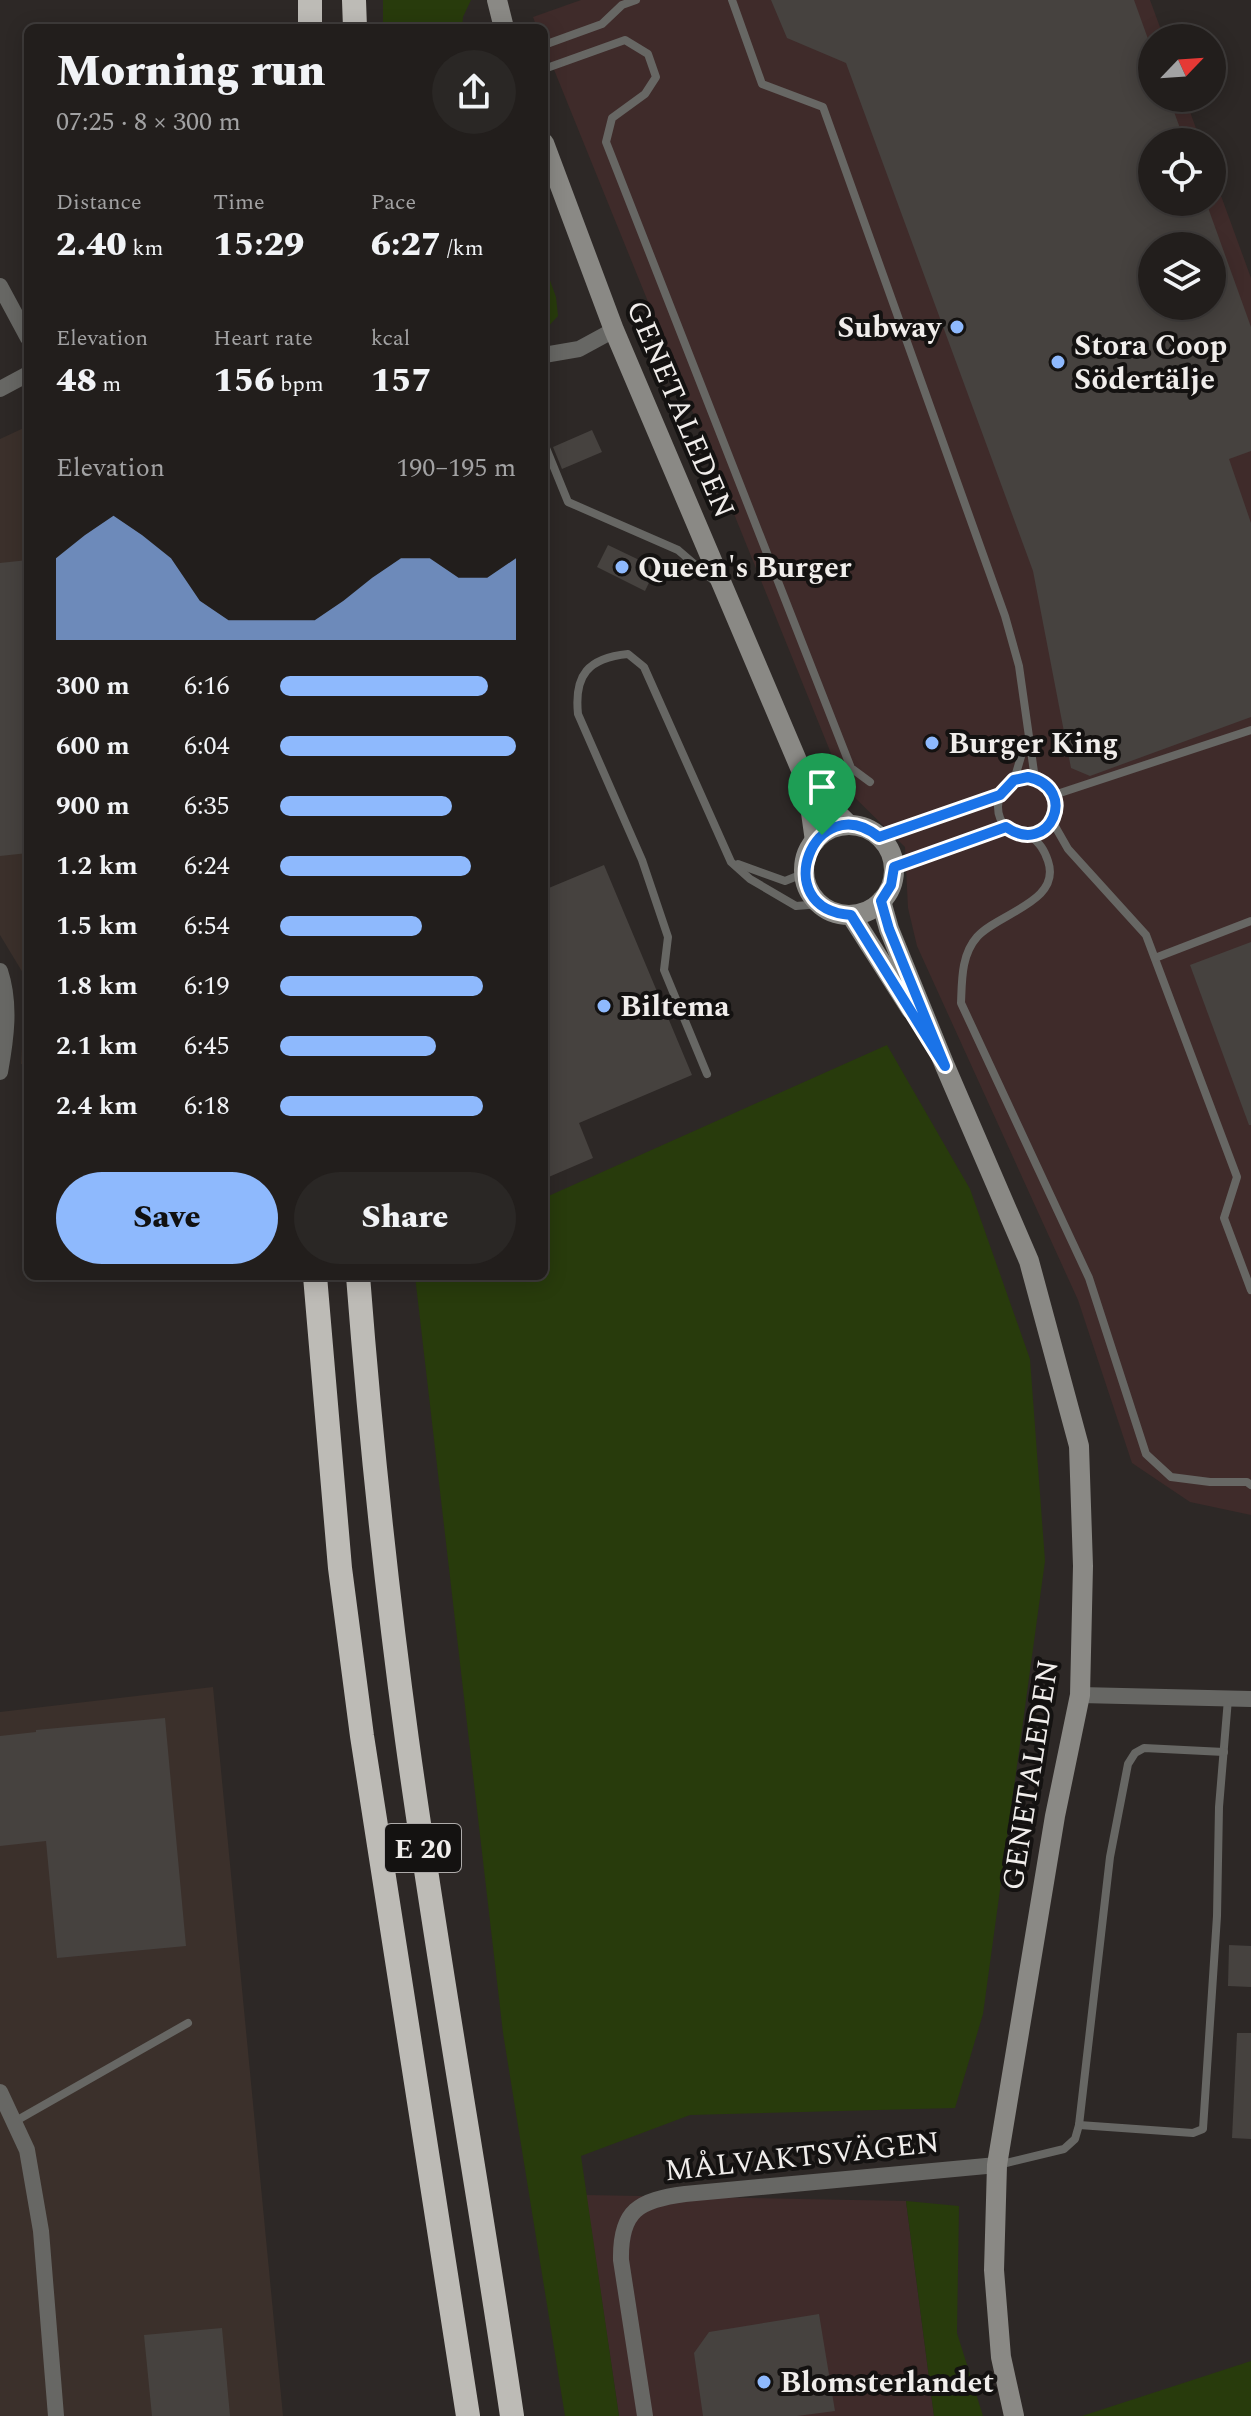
<!DOCTYPE html>
<meta charset="utf-8">
<style>
:root{--surface:#221e1c;--page:#2a2725;--text:#f1f3f6;--muted:#a2a2a3;--line:#3f3c3b;--accent:#8eb9fd}
body{margin:0;font-family:Spectral,serif;background:var(--page);color:var(--text);height:100vh;display:flex;flex-direction:column;font-size:30px;white-space:nowrap}
*{box-sizing:border-box;margin:0}
p{font-size:26px;color:var(--muted)}
.icon{flex:none;width:44px;height:44px;fill:none;stroke:currentColor;stroke-width:2;stroke-linecap:round;stroke-linejoin:round}
.map{position:relative;flex:1;overflow:hidden}
.details{position:absolute;left:24px;top:24px;width:524px;height:1256px;display:flex;flex-direction:column;background:var(--surface);border-radius:12px;box-shadow:0 4px 20px #0003,0 0 0 2px var(--line)}
.details>*{flex:none}
.needle{width:52px;rotate:65deg}
.buttons{position:absolute;left:1138px;top:24px;display:grid;gap:16px}
.buttons a{display:grid;place-items:center;width:88px;height:88px;border-radius:50%;background:var(--surface);box-shadow:0 4px 20px #0003,0 0 0 2px var(--line);font-size:40px}
.pin{position:absolute;display:grid;place-items:center;width:68px;height:68px;color:#fff;margin:-82px -34px;border-radius:50% 50% 50% 0;rotate:-45deg;box-shadow:0 0 8px #0007}
.pin .icon{rotate:45deg}
.round{display:grid;place-items:center;flex:none;width:84px;height:84px;border-radius:42px;background:var(--page)}
.headline{display:flex;align-items:center;justify-content:space-between;height:136px;padding:0 32px}
h1{font-size:44px;font-weight:800;line-height:60px}
.figures{display:grid;grid-template-columns:repeat(3,1fr);gap:12px;height:136px;padding:8px 32px}
.figures div{display:grid;align-content:center}
.figures b{font-size:34px;font-weight:800}
.figures small{font-size:22px;font-weight:400}
.figures p{font-size:22px}
.chart{height:224px;padding:16px 32px}
.chart p{display:flex;justify-content:space-between}
.chart svg{width:100%;height:144px;margin-top:8px;fill:var(--accent);opacity:.7}
.action{display:flex;gap:16px;margin-top:auto;padding:16px 32px}
.action a{flex:1;height:92px;border-radius:48px;background:var(--accent);color:#111;font-size:32px;font-weight:800;line-height:92px;text-align:center}
.action a+a{background:var(--page);color:var(--text)}
ul{padding:0 32px;list-style:none;font-size:26px}
li{display:grid;grid-template-columns:128px 96px 1fr;align-items:center;height:60px}
li i{height:20px;border-radius:10px;background:var(--accent)}
.map>svg:first-child{display:block}
.commercial{fill:#3f2b2a;fill-rule:evenodd}
.built{fill:#3b302b}
.green{fill:#283b0c}
.building{fill:#46423f;fill-rule:evenodd}
.lines{fill:none;stroke-linecap:round;stroke-linejoin:round}
.service{stroke:#676764;stroke-width:8}
.minor{stroke:#676764;stroke-width:16}
.secondary{stroke:#8a8985;stroke-width:20}
.motorway{stroke:#bdbbb6;stroke-width:24}
.route-casing{stroke:#fff;stroke-width:16}
.route{stroke:#1a73e8;stroke-width:10}
.poi-dot{fill:#8eb9fd;stroke:#141211;stroke-width:3}
.labels{text-anchor:middle;stroke-width:8;stroke-linejoin:round;paint-order:stroke}
.shield{fill:#141211;stroke:#aeabaa;stroke-width:2}
.shield-label{font-size:28px;font-weight:bold;fill:#f0edeb}
.poi-label{font-size:30px;font-weight:bold;fill:#f0edeb;stroke:#141211;text-anchor:start}
.street-label{font-size:30px;fill:#f0edeb;stroke:#141211}
</style>
<div class="map">
<svg width="1251" height="2416" viewBox="0 0 1251 2416">
<rect width="100%" height="100%" fill="#2d2826"/>
<g class="commercial">
<path d="M581,0H1150L1164,38H1152V98H1185L1201,142H1152V202H1212V171L1251,278V1515L1190,1502L1132,1463L1078,1300L917,946L908,908L905,847L845,788L544,45V28H537L533,17ZM1152,246H1212V306H1152Z"/>
<path d="M586,2195L906,2201L934,2416H619Z"/>
</g>
<g class="built">
<path d="M28,426V1064H21L26,978L0,935V439Z"/>
<path d="M213,1687L283,2416H0V1712Z"/>
</g>
<g class="green">
<path d="M383,0H471L463,17L462,28H383Z"/>
<path d="M544,264L556,297L558,316L544,331Z"/>
<path d="M887,1045L970,1189L1030,1359L1045,1561L983,2014L955,2108L690,2115L581,2156L619,2416H565L503,2033L415,1276H544V1198Z"/>
<path d="M906,2201L959,2206L957,2333L983,2416H934Z"/>
<path d="M1251,2361V2416H1082Z"/>
</g>
<g class="building">
<path d="M771,0H1134L1152,50V98H1169L1185,142H1152V202H1206L1251,327V451L1229,459L1251,523V717L1090,776L1071,768L1033,571L846,63L787,38ZM1152,246H1212V306H1152Z"/>
<path d="M592,430L602,452L562,469L553,447Z"/>
<path d="M608,545L656,568L645,591L597,567Z"/>
<path d="M28,560V853L0,856V563Z"/>
<path d="M604,865L692,1075L579,1123L593,1158L544,1179V890Z"/>
<path d="M1251,942V1125H1249L1190,965Z"/>
<path d="M165,1718L186,1946L57,1958L46,1841L0,1846V1736L36,1732V1730Z"/>
<path d="M1229,1945L1251,1946V1987L1228,1986Z"/>
<path d="M1237,2033H1251V2139L1232,2138Z"/>
<path d="M819,2314L835,2411L797,2416H703L694,2353L709,2332Z"/>
<path d="M222,2328L230,2416H152L144,2335Z"/>
</g>
<g class="lines">
<g class="service">
<path d="M732,0L762,84L823,107L1005,616L1019,666L1035,779"/>
<path d="M544,45L602,24L622,5L636,0"/>
<path d="M544,69L625,40L648,54L656,77L645,94L612,118L606,142L851,768L870,782"/>
<path d="M544,443L568,502L678,550L714,581"/>
<circle cx="1027" cy="807" r="29"/>
<path d="M1014,780L1026,740"/>
<path d="M1054,795L1251,730"/>
<path d="M1052,821L1068,849L1146,935L1237,1177L1224,1218L1251,1290"/>
<path d="M1030,835C1040,844 1044,849 1048,861C1062,902 998,913 977,937C961,955 962,981 961,1003L1089,1278L1146,1454L1171,1477L1210,1482H1247L1251,1485"/>
<path d="M879,837L1000,795"/>
<path d="M738,864L785,881L805,873"/>
<path d="M894,867L1006,827"/>
<path d="M1155,958L1251,921"/>
<path d="M707,1074L664,970L668,937L642,860L578,714C574,675 588,658 628,654L644,667L731,862L750,879L796,906L820,904"/>
<path d="M14,2122L188,2023"/>
<path d="M1079,2125L1193,2133L1203,2129L1217,1916L1219,1807L1228,1699"/>
<path d="M998,2165L1064,2149L1075,2139L1079,2125L1110,1857L1128,1764L1135,1753L1144,1748L1224,1752"/>
</g>
<g class="minor">
<path d="M0,286L28,338"/>
<path d="M544,355L579,349L614,330"/>
<path d="M0,389L28,374"/>
<path d="M0,971C11,1004 6,1039 0,1072"/>
<path d="M1080,1695L1251,1699"/>
<path d="M0,2092L27,2150L41,2231L56,2416"/>
<path d="M645,2416L621,2260C620,2210 639,2200 685,2194L997,2165"/>
</g>
<g class="secondary">
<path d="M497,0L504,28"/>
<path d="M544,143L614,330L807,784L815,841"/>
<path d="M807,784L849,825"/>
<circle cx="849" cy="870" r="45"/>
<path d="M881,901L889,929L945,1066L1029,1261L1079,1446L1083,1566L1080,1695L1055,1816L997,2165L994,2270L1001,2357L1014,2416"/>
<path d="M851,915L911,1009"/>
</g>
<g class="motorway">
<path d="M310,0V28"/>
<path d="M354,0L355,28"/>
<path d="M315,1276L340,1568L362,1736L468,2416"/>
<path d="M358,1276C370,1431 386,1586 407,1740C438,1966 479,2190 512,2416"/>
</g>
</g>
<g class="lines">
<g class="route-casing">
<path id="route" d="M1028,777C1080,788 1050,858 1006,827L894,867L891,885L881,901L889,929L945,1066L851,915C766,909 815,786 879,837L1000,795L1014,780Z"/>
</g>
<use href="#route" class="route"/>
</g>
<g class="poi-dot">
<circle cx="957" cy="327" r="8"/>
<circle cx="1058" cy="362" r="8"/>
<circle cx="622" cy="567" r="8"/>
<circle cx="932" cy="743" r="8"/>
<circle cx="604" cy="1006" r="8"/>
<circle cx="764" cy="2382" r="8"/>
</g>
<g class="labels">
<rect class="shield" x="385" y="1824" width="76" height="48" rx="6"/>
<g class="shield-label">
<text x="423" y="1858">E 20</text>
</g>
<g class="poi-label">
<text x="941" y="337" text-anchor="end">Subway</text>
<text x="1074" y="355">Stora Coop<tspan x="1074" dy="34">Södertälje</tspan></text>
<text x="638" y="577">Queen's Burger</text>
<text x="948" y="753">Burger King</text>
<text x="620" y="1016">Biltema</text>
<text x="780" y="2392">Blomsterlandet</text>
</g>
<g class="street-label">
<text transform="translate(681 409) rotate(67)" y="10">GENETALEDEN</text>
<text transform="translate(1030 1775) rotate(-81)" y="10">GENETALEDEN</text>
<text transform="translate(802 2156) rotate(-6)" y="10">MÅLVAKTSVÄGEN</text>
</g>
</g>
</svg>
<div class="buttons">
<a><svg class="needle" viewBox="-14 -14 28 28"><path d="M0-13l5 13h-10z" fill="#e53935"/><path d="M0 13l5-13h-10z" fill="#a2a2a3"/></svg></a>
<a><svg class="icon" aria-label="locate" viewBox="0 0 24 24"><circle cx="12" cy="12" r="6"/><path d="M12 2v4M12 18v4M2 12h4M18 12h4"/></svg></a>
<a><svg class="icon" aria-label="layers" viewBox="0 0 24 24"><path d="M12 4l9 5-9 5-9-5zM3 14l9 5 9-5"/></svg></a>
</div>
<div class="pin" style="left:822px;top:835px;background:#1e9e55"><svg class="icon" aria-label="arrive" viewBox="0 0 24 24"><path d="M6 21V4h12l-3 4 3 4H6"/></svg></div>
<section class="details">
<div class="headline"><div><h1>Morning run</h1><p>07:25 · 8 × 300 m</p></div><a class="round"><svg class="icon" aria-label="share" viewBox="0 0 24 24"><path d="M12 15V3M7 8l5-5 5 5M5 13v7h14v-7"/></svg></a></div>
<div class="figures">
<div><p>Distance</p><b>2.40<small> km</small></b></div>
<div><p>Time</p><b>15:29</b></div>
<div><p>Pace</p><b>6:27<small> /km</small></b></div>
</div>
<div class="figures">
<div><p>Elevation</p><b>48<small> m</small></b></div>
<div><p>Heart rate</p><b>156<small> bpm</small></b></div>
<div><p>kcal</p><b>157</b></div>
</div>
<div class="chart"><p><span>Elevation</span>190–195 m</p>
<svg viewBox="0 0 160 44" preserveAspectRatio="none"><path d="M0 44V19L10 12L20 6L30 12L40 19L50 32L60 38L70 38L80 38L90 38L100 32L110 25L120 19L130 19L140 25L150 25L160 19V44z"/></svg>
</div>
<ul>
<li><b>300 m</b>6:16<i style="width:88%"></i></li>
<li><b>600 m</b>6:04<i style="width:100%"></i></li>
<li><b>900 m</b>6:35<i style="width:73%"></i></li>
<li><b>1.2 km</b>6:24<i style="width:81%"></i></li>
<li><b>1.5 km</b>6:54<i style="width:60%"></i></li>
<li><b>1.8 km</b>6:19<i style="width:86%"></i></li>
<li><b>2.1 km</b>6:45<i style="width:66%"></i></li>
<li><b>2.4 km</b>6:18<i style="width:86%"></i></li>
</ul>
<div class="action"><a>Save</a><a>Share</a></div>
</section>
</div>
